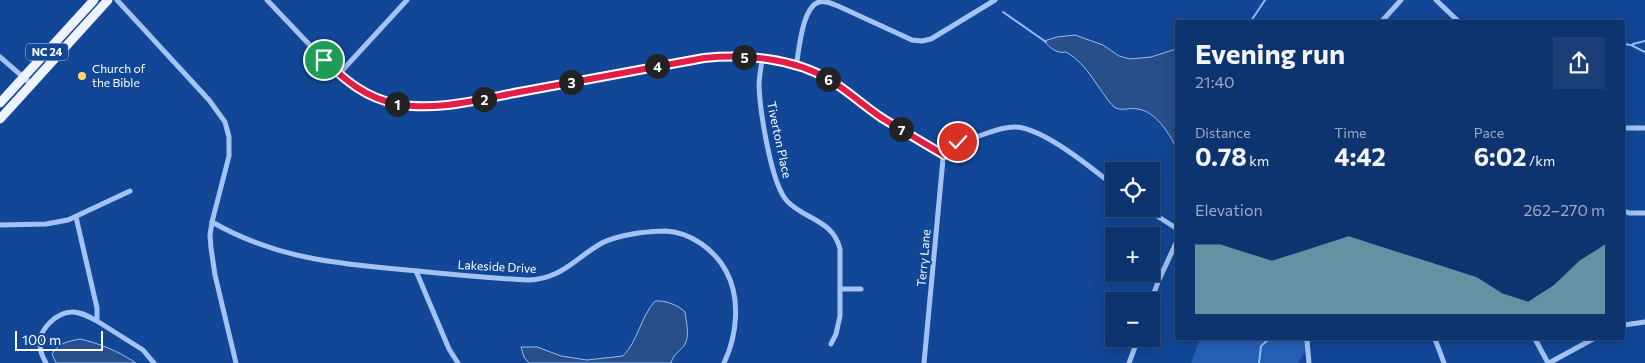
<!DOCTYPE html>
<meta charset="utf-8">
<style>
:root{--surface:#0e3470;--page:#1c3f78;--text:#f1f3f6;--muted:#9baac3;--line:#2e4f83;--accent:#8bbbb9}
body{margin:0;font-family:Commissioner,sans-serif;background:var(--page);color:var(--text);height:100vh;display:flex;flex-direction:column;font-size:19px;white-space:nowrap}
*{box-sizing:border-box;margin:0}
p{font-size:16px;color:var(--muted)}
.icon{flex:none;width:28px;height:28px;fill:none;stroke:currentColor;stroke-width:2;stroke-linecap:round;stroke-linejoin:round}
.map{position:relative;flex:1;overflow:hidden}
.details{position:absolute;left:1175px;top:20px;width:450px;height:320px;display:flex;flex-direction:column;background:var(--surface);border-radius:0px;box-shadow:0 2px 12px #0003,0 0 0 1px var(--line)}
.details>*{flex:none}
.fabs{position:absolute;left:1105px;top:162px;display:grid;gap:10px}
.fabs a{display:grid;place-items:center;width:55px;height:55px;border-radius:0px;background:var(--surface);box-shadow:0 2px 12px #0003,0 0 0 1px var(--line);font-size:25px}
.scale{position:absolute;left:15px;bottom:12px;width:88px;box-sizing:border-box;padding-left:5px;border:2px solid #fff;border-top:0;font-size:14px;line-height:18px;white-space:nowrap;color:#fff;-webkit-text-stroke:4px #124696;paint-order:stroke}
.pin{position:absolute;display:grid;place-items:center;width:42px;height:42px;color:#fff;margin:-21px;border:2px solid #fff;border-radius:50%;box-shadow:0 1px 5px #0007}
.km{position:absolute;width:25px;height:25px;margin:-12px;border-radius:50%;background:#222;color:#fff;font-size:14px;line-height:25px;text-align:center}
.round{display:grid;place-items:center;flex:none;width:52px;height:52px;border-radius:0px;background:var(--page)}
.overview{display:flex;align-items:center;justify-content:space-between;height:85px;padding:0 20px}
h1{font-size:28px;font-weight:700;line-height:38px}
.stats{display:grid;grid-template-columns:repeat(3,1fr);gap:8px;height:85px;padding:5px 20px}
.stats div{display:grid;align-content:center}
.stats b{font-size:25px;font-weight:700}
.stats small{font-size:14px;font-weight:400}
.stats p{font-size:14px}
.chart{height:140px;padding:10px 20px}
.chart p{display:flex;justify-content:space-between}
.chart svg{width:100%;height:90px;margin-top:5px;fill:var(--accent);opacity:.7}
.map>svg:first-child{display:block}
.green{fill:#255fb5}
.water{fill:#284f8a;stroke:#94bdf6}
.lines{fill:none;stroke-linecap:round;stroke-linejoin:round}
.stream{stroke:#94bdf6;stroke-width:2}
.street{stroke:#a2c3f3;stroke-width:5}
.primary{stroke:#eef4ff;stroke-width:9}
.route-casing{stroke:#fff;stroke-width:10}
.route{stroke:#e11d48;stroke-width:6}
.poi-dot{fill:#ffd964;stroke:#124696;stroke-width:2}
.labels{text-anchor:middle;stroke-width:4;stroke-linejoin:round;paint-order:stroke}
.shield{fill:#124696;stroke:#b8c8e0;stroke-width:1}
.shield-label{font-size:11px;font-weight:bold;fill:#fff}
.poi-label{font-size:12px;fill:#fff;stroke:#124696;text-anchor:start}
.street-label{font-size:12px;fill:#fff;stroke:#124696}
</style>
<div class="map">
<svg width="1645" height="363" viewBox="0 0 1645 363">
<rect width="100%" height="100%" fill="#124696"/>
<path class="green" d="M1200,339H1313L1298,363H1191Z"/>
<g class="water">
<path d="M1075,35L1103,45L1119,56L1130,59L1151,57L1176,49V147C1168,132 1156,112 1138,109C1129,107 1122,112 1114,107C1097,89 1089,65 1066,52C1057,54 1050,48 1044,41L1057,37Z"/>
<path d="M655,301C665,300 678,305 685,312C686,322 690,335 685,344C681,351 673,354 671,363H529L524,357L521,347H537L561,356L587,360L623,356C638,341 640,318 655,301Z"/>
<path d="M80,339C101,344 118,351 136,363H56L52,354C58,343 69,341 80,339Z"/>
</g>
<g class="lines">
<g class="stream">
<path d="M1003,12L1046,42"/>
<path d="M1251,21L1265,0"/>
<path d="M1624,44L1631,45L1645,52"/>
<path d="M1633,44L1645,41"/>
<path d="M1259,363L1261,346L1269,339"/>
</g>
<g class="street">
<path d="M117,0L209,100L225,122L229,137V156L212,222L210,235L211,248L215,275L236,363"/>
<path d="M267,0L324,60L353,86L371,96L396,104L419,107H435L704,58C744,54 794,58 830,80C846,90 860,103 876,113C898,128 921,142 944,155"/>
<path d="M1436,0L1458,21"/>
<path d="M1382,21L1401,0"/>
<path d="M0,57L31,84"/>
<path d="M762,60C761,68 759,77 759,86C760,110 771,186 788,202C806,220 833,220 840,249V316L836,334L831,344"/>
<path d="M796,67C799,51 802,7 819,2C826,0 832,4 838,6L912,40L922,41L931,39L995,0"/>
<path d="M339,74L407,0"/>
<path d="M1624,128H1645"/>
<path d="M1146,209L1176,228"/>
<path d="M1624,211L1629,213H1645"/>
<path d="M76,217L97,308V321L143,350L154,363"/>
<path d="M212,222C275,258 337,264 407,270C447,274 488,278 528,280C562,279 575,258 602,243C613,237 626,235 638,233C647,232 656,231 665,231C690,232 714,249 726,271C741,298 737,336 724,363"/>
<path d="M0,225L46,224L68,220L130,191"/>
<path d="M416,271L449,349L458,363"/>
<path d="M840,289H861"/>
<path d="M1151,301L1158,282L1176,243"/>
<path d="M1624,325L1645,322"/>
<path d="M1435,339L1444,363"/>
<path d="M1535,339L1548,363"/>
<path d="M1307,341L1309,363"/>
<path d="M46,363C42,356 39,348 40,340C42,327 57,313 71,312C80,311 89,317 97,321"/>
<path d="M924,363L943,159C947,144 960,142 973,138C986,134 1000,127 1014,127C1042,127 1092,168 1114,186"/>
<path d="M1129,363L1138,339"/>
<path d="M1549,363L1593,339"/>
</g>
<g class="primary">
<path d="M0,103L94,0"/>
<path d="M0,119L108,0"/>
</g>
</g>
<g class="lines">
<g class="route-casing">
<path id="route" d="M324,60C346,81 366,98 397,104C437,112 485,98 525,91C584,80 644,69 704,58C745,54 794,58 830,80C848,91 864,106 882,118C903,131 924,143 944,155L948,148L958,142"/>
</g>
<use href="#route" class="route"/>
</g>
<circle class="poi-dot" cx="82" cy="76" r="5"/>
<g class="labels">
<rect class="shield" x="26" y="43.5" width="42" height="17" rx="4"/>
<g class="shield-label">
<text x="47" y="56">NC 24</text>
</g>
<g class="poi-label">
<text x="92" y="73">Church of<tspan x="92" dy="14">the Bible</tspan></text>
</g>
<g class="street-label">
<text transform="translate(779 140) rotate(78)" y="4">Tiverton Place</text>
<text transform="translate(924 258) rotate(-85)" y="4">Terry Lane</text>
<text transform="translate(497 267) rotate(3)" y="4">Lakeside Drive</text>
</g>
</g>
</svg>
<div class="fabs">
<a><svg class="icon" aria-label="locate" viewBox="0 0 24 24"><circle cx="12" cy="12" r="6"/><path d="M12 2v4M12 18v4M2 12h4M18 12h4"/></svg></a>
<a>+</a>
<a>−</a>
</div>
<div class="scale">100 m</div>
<div class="pin" style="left:324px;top:60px;background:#1e9e55"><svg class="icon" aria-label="arrive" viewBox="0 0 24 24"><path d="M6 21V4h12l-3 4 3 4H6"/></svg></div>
<div class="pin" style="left:958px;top:142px;background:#d93025"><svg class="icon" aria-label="check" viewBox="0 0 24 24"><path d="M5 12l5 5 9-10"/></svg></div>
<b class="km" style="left:397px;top:104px">1</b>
<b class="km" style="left:484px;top:99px">2</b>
<b class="km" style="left:571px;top:82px">3</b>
<b class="km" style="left:657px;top:66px">4</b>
<b class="km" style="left:744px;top:57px">5</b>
<b class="km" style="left:828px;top:79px">6</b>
<b class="km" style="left:901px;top:129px">7</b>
<section class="details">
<div class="overview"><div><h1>Evening run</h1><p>21:40</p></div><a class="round"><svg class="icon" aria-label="share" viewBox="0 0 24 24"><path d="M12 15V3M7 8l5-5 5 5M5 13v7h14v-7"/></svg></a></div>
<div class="stats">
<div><p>Distance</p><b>0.78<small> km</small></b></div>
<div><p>Time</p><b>4:42</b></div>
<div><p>Pace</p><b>6:02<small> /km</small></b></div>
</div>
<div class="chart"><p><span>Elevation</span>262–270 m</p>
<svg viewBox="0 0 160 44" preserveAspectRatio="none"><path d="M0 44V10L10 10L20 14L30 18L40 14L50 10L60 6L70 10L80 14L90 18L100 22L110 26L120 34L130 38L140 30L150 18L160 10V44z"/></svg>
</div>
</section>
</div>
